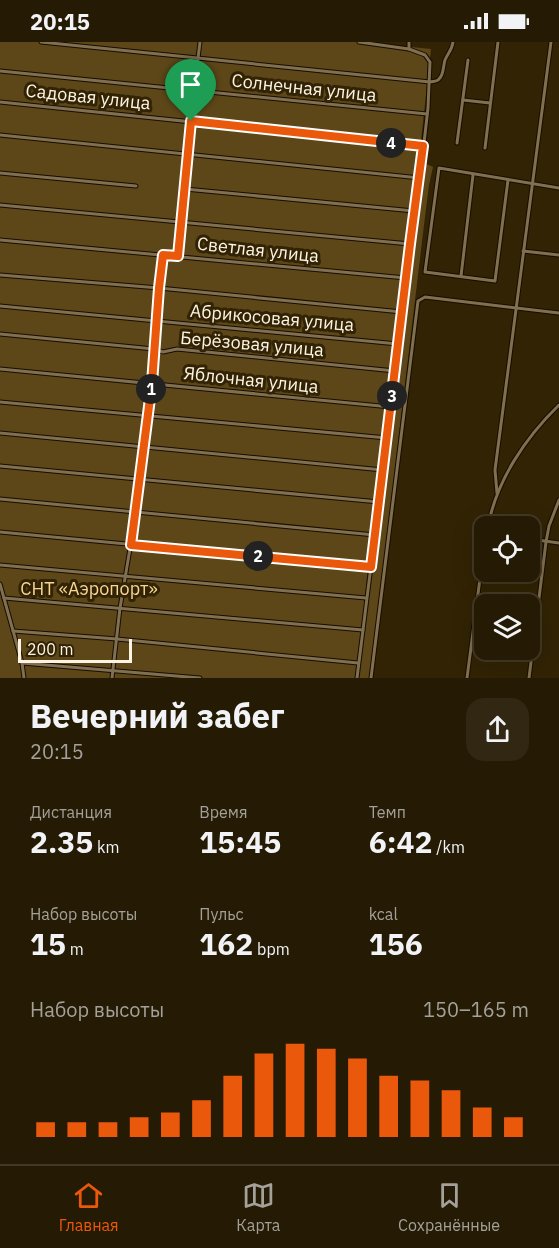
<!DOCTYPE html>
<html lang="ru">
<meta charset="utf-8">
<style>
:root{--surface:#251a03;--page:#312712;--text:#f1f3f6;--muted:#a3a19a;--line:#423825;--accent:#ea580c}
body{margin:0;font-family:"IBM Plex Sans",sans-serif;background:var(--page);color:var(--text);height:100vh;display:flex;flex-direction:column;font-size:22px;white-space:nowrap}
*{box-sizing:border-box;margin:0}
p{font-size:20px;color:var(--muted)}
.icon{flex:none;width:33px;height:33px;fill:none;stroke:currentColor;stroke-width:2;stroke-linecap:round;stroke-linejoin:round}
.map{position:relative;height:636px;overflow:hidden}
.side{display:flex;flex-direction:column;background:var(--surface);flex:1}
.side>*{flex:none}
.tools{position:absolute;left:474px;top:474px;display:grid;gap:12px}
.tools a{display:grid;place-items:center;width:66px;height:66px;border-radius:12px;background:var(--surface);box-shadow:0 6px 24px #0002,0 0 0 2px var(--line);font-size:30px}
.scale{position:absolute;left:18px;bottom:15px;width:114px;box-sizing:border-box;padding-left:6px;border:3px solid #fdf4e3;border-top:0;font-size:16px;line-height:21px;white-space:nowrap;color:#fdf4e3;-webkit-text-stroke:4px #312304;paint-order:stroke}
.pin{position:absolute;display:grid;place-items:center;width:51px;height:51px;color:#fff;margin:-62px -26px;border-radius:50% 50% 50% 0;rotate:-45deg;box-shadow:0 0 6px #0007}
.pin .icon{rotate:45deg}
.km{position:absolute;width:30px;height:30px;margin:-15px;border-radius:50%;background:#222;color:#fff;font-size:16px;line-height:30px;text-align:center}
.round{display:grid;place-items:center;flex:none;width:63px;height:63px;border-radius:18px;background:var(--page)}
.headline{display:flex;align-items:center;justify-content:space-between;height:102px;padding:0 30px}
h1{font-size:33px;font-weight:700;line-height:45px}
.metrics{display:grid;grid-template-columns:repeat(3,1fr);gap:9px;height:102px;padding:6px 30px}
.metrics div{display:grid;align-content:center}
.metrics b{font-size:30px;font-weight:700}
.metrics small{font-size:16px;font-weight:400}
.metrics p{font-size:16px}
.chart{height:168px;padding:12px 30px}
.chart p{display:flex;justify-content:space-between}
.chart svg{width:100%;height:108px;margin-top:6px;stroke:var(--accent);stroke-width:6}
.status{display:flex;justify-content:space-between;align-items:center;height:42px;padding:0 30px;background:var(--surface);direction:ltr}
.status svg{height:16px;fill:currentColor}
.dock{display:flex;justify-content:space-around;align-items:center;height:84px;border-top:2px solid var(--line);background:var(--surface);font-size:16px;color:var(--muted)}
.dock a{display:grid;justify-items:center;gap:3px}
.dock .active{color:var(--accent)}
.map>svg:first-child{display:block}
.green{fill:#5d4718}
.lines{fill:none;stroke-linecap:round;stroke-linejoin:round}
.minor-casing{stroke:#170d00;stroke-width:5}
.minor{stroke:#806f50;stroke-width:3}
.route-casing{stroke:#fff;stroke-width:12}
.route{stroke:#ea580c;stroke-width:8}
.labels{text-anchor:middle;stroke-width:6;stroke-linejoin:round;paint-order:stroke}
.street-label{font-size:18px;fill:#fdf4e3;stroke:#312304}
.park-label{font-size:18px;fill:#f7d593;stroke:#312304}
</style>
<div class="status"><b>20:15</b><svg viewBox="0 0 49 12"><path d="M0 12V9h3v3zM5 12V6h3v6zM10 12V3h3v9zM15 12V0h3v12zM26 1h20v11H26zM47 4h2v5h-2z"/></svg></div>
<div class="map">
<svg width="559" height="636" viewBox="0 0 559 636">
<rect width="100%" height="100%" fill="#312304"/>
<g class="green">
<path d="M0,0H363L431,7L406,236L372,487L357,636H0Z"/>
<path d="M424,121L433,125L429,143L424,183L370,636H358Z"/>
</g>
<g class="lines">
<g class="minor-casing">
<g id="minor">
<path d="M41,0L430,40C433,39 437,40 439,37C444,33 443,24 445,18C448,11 452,8 453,0"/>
<path d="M409,0V7"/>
<path d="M0,29L427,72"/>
<path d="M463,58L490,61"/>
<path d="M0,60L423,104"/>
<path d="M0,93L420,136"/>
<path d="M457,101L468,18"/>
<path d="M485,106L498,0"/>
<path d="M0,131L136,144"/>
<path d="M508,138L495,239L425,230L439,126L559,146"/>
<path d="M185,147L414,169"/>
<path d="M0,163L410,202"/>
<path d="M0,198L406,236"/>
<path d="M523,209L559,213"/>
<path d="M178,214L194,48L200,0"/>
<path d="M0,233L159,246L402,270"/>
<path d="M461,234L473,133"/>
<path d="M0,264L398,302"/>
<path d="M0,292L154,307L163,310L177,307L395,329"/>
<path d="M0,327L391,365"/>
<path d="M0,360L387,396"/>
<path d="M0,391L383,428"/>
<path d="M0,424L379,460"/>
<path d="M497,451L495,428L551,0"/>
<path d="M0,457L375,493"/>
<path d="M488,484C497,438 525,396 559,363"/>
<path d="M0,490L371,525"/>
<path d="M530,497L559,501"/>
<path d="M0,523L366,556"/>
<path d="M0,542L22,621L24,636"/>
<path d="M4,556L363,588"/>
<path d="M13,589L117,597L358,621"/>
<path d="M22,621L200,636"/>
<path d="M112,636L120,566L136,471L152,341L159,246L163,213"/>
<path d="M357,636L387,396L410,202L420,136L428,66L430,20L425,13L409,7L359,0"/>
<path d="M371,636L418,259L425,255L559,271"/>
<path d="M467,636L484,506"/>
<path d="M529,636L546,500L549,484L559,458"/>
</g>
</g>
<use href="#minor" class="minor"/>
</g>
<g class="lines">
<g class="route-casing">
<path id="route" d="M191,79L423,104L410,202L371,525L131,503L152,341L159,246L163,213L178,214Z"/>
</g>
<use href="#route" class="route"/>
</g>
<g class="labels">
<g class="street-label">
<text transform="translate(304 46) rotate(6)" y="6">Солнечная улица</text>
<text transform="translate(88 55) rotate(6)" y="6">Садовая улица</text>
<text transform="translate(258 208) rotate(6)" y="6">Светлая улица</text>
<text transform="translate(272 276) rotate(5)" y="6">Абрикосовая улица</text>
<text transform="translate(252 302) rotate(5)" y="6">Берёзовая улица</text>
<text transform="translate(251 338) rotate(6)" y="6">Яблочная улица</text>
</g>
<g class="park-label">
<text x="89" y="553">СНТ «Аэропорт»</text>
</g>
</g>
</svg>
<div class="tools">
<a><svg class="icon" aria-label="locate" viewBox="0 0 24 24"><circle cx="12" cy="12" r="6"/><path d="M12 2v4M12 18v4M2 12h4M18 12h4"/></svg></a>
<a><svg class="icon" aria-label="layers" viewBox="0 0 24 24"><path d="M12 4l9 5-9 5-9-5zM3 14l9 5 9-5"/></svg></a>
</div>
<div class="scale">200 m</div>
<div class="pin" style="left:191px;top:79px;background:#1e9e55"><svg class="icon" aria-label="arrive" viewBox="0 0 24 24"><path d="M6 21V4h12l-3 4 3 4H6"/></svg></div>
<b class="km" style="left:151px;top:347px">1</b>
<b class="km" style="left:258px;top:514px">2</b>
<b class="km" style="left:392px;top:354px">3</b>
<b class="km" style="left:391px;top:101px">4</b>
</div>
<section class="side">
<div class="headline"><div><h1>Вечерний забег</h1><p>20:15</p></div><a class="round"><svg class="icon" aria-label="share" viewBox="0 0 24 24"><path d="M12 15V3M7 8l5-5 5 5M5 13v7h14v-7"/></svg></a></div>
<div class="metrics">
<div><p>Дистанция</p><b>2.35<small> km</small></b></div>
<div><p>Время</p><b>15:45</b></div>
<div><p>Темп</p><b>6:42<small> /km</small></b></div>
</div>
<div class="metrics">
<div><p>Набор высоты</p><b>15<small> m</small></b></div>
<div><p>Пульс</p><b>162<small> bpm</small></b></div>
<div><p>kcal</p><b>156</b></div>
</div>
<div class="chart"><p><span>Набор высоты</span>150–165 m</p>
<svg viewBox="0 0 160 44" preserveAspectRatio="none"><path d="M5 44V38M15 44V38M25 44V38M35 44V36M45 44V34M55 44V29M65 44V19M75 44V10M85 44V6M95 44V8M105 44V12M115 44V19M125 44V21M135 44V25M145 44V32M155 44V36"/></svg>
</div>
</section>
<nav class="dock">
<a class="active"><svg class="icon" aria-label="home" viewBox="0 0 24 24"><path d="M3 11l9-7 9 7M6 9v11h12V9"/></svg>Главная</a>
<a><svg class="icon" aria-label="map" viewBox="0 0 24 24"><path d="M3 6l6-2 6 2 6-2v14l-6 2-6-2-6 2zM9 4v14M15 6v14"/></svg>Карта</a>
<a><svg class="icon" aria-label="saved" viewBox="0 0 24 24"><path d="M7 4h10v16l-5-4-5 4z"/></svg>Сохранённые</a>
</nav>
